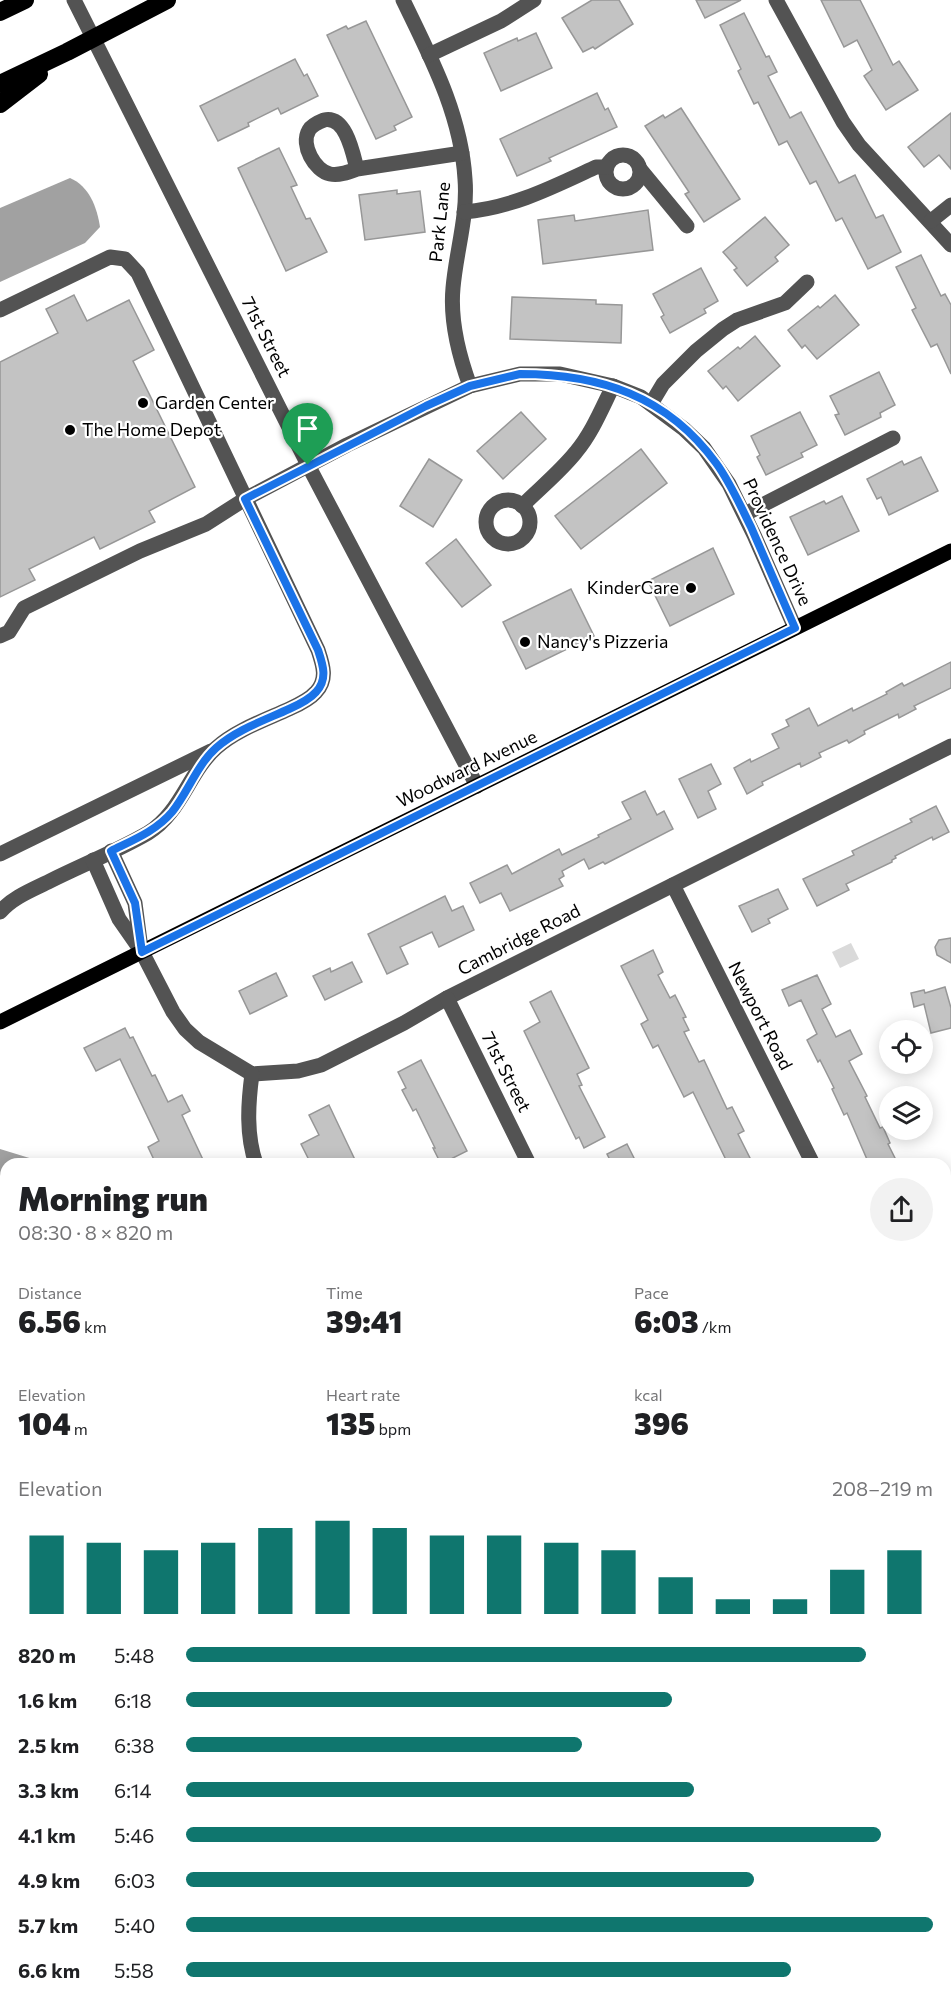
<!DOCTYPE html>
<meta charset="utf-8">
<style>
:root{--surface:#fff;--page:#f2f2f2;--text:#202124;--muted:#757577;--accent:#0f766e}
body{margin:0;font-family:Commissioner,sans-serif;background:var(--page);color:var(--text);height:100vh;display:flex;flex-direction:column;font-size:22px;white-space:nowrap}
*{box-sizing:border-box;margin:0}
p{font-size:20px;color:var(--muted)}
.icon{flex:none;width:33px;height:33px;fill:none;stroke:currentColor;stroke-width:2;stroke-linecap:round;stroke-linejoin:round}
.map{position:relative;flex:1;overflow:hidden}
.panel{position:absolute;left:0px;top:1158px;width:951px;height:846px;display:flex;flex-direction:column;background:var(--surface);border-radius:18px 18px 0 0;box-shadow:0 3px 15px #0003}
.panel>*{flex:none}
.fabs{position:absolute;left:879px;top:1020px;display:grid;gap:12px}
.fabs a{display:grid;place-items:center;width:54px;height:54px;border-radius:50%;background:var(--surface);box-shadow:0 3px 15px #0003;font-size:30px}
.pin{position:absolute;display:grid;place-items:center;width:51px;height:51px;color:#fff;margin:-62px -26px;border-radius:50% 50% 50% 0;rotate:-45deg;box-shadow:0 0 6px #0007}
.pin .icon{rotate:45deg}
.round{display:grid;place-items:center;flex:none;width:63px;height:63px;border-radius:32px;background:var(--page)}
.overview{display:flex;align-items:center;justify-content:space-between;height:102px;padding:0 18px}
h1{font-size:33px;font-weight:800;line-height:45px}
.metrics{display:grid;grid-template-columns:repeat(3,1fr);gap:9px;height:102px;padding:6px 18px}
.metrics div{display:grid;align-content:center}
.metrics b{font-size:30px;font-weight:800}
.metrics small{font-size:16px;font-weight:400}
.metrics p{font-size:16px}
.chart{height:168px;padding:12px 18px}
.chart p{display:flex;justify-content:space-between}
.chart svg{width:100%;height:108px;margin-top:6px;stroke:var(--accent);stroke-width:6}
ul{padding:0 18px;list-style:none;font-size:20px}
li{display:grid;grid-template-columns:96px 72px 1fr;align-items:center;height:45px}
li i{height:15px;border-radius:8px;background:var(--accent)}
.map>svg:first-child{display:block}
.green{fill:#dadada}
.water{fill:#a1a1a1}
.building{fill:#c3c3c3;stroke:#979797;stroke-width:1.5}
.lines{fill:none;stroke-linecap:round;stroke-linejoin:round}
.minor{stroke:#535353;stroke-width:15}
.major{stroke:#000;stroke-width:15}
.highway{stroke:#000;stroke-width:18}
.route-casing{stroke:#fff;stroke-width:12}
.route{stroke:#1a73e8;stroke-width:8}
.poi-dot{fill:#000;stroke:#fff;stroke-width:2}
.labels{text-anchor:middle;stroke-width:4.5;stroke-linejoin:round;paint-order:stroke}
.street-label{font-size:18px;fill:#000;stroke:#fff}
.poi-label{font-size:18px;fill:#000;stroke:#fff;text-anchor:start}
</style>
<div class="map">
<svg width="951" height="2004" viewBox="0 0 951 2004">
<rect width="100%" height="100%" fill="#fff"/>
<g class="green">
<path d="M851,943L859,959L840,968L832,952Z"/>
<path d="M131,1998H187L191,2004H164L161,2000L156,2004H119Z"/>
</g>
<g class="water">
<path d="M70,178C89,186 97,207 100,227L85,243L0,282V208Z"/>
<path d="M0,1149L49,1164H6V1435L0,1425Z"/>
</g>
<g class="building">
<path d="M592,0H619L633,24L595,49L593,47L583,52L562,18Z"/>
<path d="M696,0H741L705,18Z"/>
<path d="M821,0H860L893,65L899,61L918,90L886,110L864,76L872,70L857,40L844,47Z"/>
<path d="M744,13L766,57L769,56L777,72L768,76L790,118L801,112L839,183L855,175L876,218L883,215L901,252L868,269L842,218L836,221L816,181L810,184L787,141L779,145L758,102L754,104L738,71L741,69L720,25Z"/>
<path d="M366,21L412,117L394,126L396,130L376,139L327,35L346,26L348,29Z"/>
<path d="M536,33L552,68L501,91L484,53L517,38L518,41Z"/>
<path d="M295,59L304,76L307,74L318,96L281,114L278,108L248,123L249,126L218,141L200,106Z"/>
<path d="M597,93L605,110L608,108L617,127L549,158L551,161L517,176L500,139Z"/>
<path d="M681,108L740,199L704,222L685,194L689,192L645,126L663,115L665,118Z"/>
<path d="M951,113V169L939,155L924,167L908,147Z"/>
<path d="M279,148L297,185L291,187L306,219L310,218L327,252L286,271L238,168Z"/>
<path d="M397,190V194L420,191L425,232L365,240L359,195Z"/>
<path d="M648,210L653,250L543,264L538,220L574,215L575,221Z"/>
<path d="M765,217L789,245L775,257L778,261L747,286L734,270L737,268L723,252Z"/>
<path d="M921,255L941,296L945,294L951,305V374L937,344L931,347L912,310L916,308L896,267Z"/>
<path d="M701,268L718,301L704,309L706,313L670,333L661,317L664,315L653,294Z"/>
<path d="M74,295L87,321L129,300L154,350L133,361L195,487L149,511L155,522L100,549L94,537L29,569L35,580L0,597V362L58,333L46,309Z"/>
<path d="M835,295L859,325L817,359L805,345L802,348L788,330L818,306L820,308Z"/>
<path d="M512,297L596,300V304L622,305L621,343L510,339Z"/>
<path d="M755,336L780,366L738,401L726,386L723,389L708,371L738,347L740,349Z"/>
<path d="M879,372L895,405L880,413L881,417L845,435L835,415L839,414L830,396Z"/>
<path d="M521,412L546,439L503,479L477,451Z"/>
<path d="M800,412L817,445L801,453L803,457L766,475L757,457L760,455L751,436Z"/>
<path d="M641,449L667,483L581,549L555,516Z"/>
<path d="M921,457L938,491L889,515L881,497L877,499L867,479L902,461L904,465Z"/>
<path d="M429,459L462,480L433,527L400,506Z"/>
<path d="M842,496L859,531L808,555L790,517L824,501L826,504Z"/>
<path d="M456,539L491,585L462,607L426,563Z"/>
<path d="M713,548L734,594L670,626L648,581Z"/>
<path d="M571,589L594,636L526,669L503,622Z"/>
<path d="M951,662V688L914,706L916,709L899,718L898,714L864,731L865,734L849,743L847,740L819,753L821,757L801,767L800,763L762,782L763,785L747,794L734,768L750,759L751,762L779,748L772,734L789,726L786,720L809,708L818,726L852,708L853,711L887,694L886,692L902,683L904,686Z"/>
<path d="M711,764L721,784L708,791L716,809L698,818L679,779Z"/>
<path d="M645,791L657,815L664,811L673,829L605,864L603,862L589,869L584,859L562,871L564,876L559,879L563,886L510,911L501,893L480,903L470,883L507,865L512,874L559,849L562,855L599,837L598,835L631,819L622,802Z"/>
<path d="M936,806L949,832L933,840L932,837L895,856L896,858L892,860V862L846,884L849,890L817,906L803,879L854,855L852,851L912,822L910,819Z"/>
<path d="M778,889L788,909L768,919L770,923L752,932L739,906Z"/>
<path d="M445,896L452,911L463,906L474,930L439,947L432,932L400,947L408,964L387,974L368,934Z"/>
<path d="M951,938V963L937,955L935,947L939,940Z"/>
<path d="M653,950L663,972L658,975L670,998L675,995L686,1017L683,1018L689,1030L684,1032L699,1062L704,1060L727,1109L732,1107L744,1131L738,1134L753,1164H728L693,1092L684,1097L658,1045L653,1048L641,1024L648,1020L621,966Z"/>
<path d="M352,962L362,982L325,1000L313,976L330,968L331,972Z"/>
<path d="M276,973L287,996L250,1014L239,991Z"/>
<path d="M817,975L831,1004L822,1009L836,1037L850,1030L862,1054L849,1061L867,1096L865,1097L880,1128L883,1127L890,1143L888,1144L898,1164H869L847,1113L844,1115L832,1089L834,1088L820,1060L818,1062L807,1040L817,1034L801,1000L789,1006L782,990Z"/>
<path d="M945,987L951,1008V1028L931,1033L924,1004L914,1007L911,993L924,990L925,993Z"/>
<path d="M551,991L589,1068L577,1074L582,1085L579,1086L605,1137L584,1148L579,1137L576,1139L524,1031L540,1022L530,1002Z"/>
<path d="M125,1028L130,1038L133,1037L152,1076L155,1075L168,1102L182,1095L190,1111L182,1115L205,1164H156L148,1147L159,1141L120,1059L96,1071L84,1048Z"/>
<path d="M421,1060L467,1151L441,1164L433,1148H435L416,1109L413,1111L402,1090L406,1088L398,1072Z"/>
<path d="M329,1105L347,1143L357,1164H311L301,1144L319,1135L309,1115Z"/>
<path d="M627,1144L637,1164H612L607,1154Z"/>
</g>
<g class="lines">
<g class="minor">
<path d="M74,0L308,465L477,786"/>
<path d="M403,0C431,58 461,114 465,179C468,216 456,252 453,288C450,320 459,356 470,386"/>
<path d="M776,0L843,122L859,145L951,245"/>
<path d="M429,55L501,21L534,0"/>
<circle cx="623" cy="172" r="17"/>
<path d="M357,169C349,172 339,176 330,174C315,171 300,145 309,130C312,125 319,122 324,120C346,115 353,154 357,169L462,153"/>
<path d="M640,169L687,226"/>
<path d="M464,212C512,208 553,187 596,167H606"/>
<path d="M931,221L951,205"/>
<path d="M0,310L110,257L125,259L138,273L318,650C323,665 328,679 316,692C309,700 298,705 289,709C265,720 236,730 216,748C189,772 181,813 148,833C117,851 82,865 50,881C32,890 13,897 0,912"/>
<path d="M651,404L663,384L696,351L723,329L737,320L785,303L807,282"/>
<circle cx="508" cy="522" r="22"/>
<path d="M522,506C540,488 560,472 576,452C592,433 602,408 613,386"/>
<path d="M745,514L893,438"/>
<path d="M0,636L9,632L24,608L140,551L206,524L245,499L347,445L470,386L520,374H560L613,386L641,397L684,429L704,448L729,484L754,535L795,628"/>
<path d="M111,851L135,903L141,949"/>
<path d="M0,854L211,751"/>
<path d="M93,860L119,919L142,952L173,1012L185,1029L199,1042L252,1074L298,1071L321,1065L404,1023L447,998L951,746"/>
<path d="M673,885L813,1164"/>
<path d="M447,998L529,1164"/>
<path d="M252,1074C248,1104 246,1135 256,1164"/>
<path d="M945,1362L951,1366"/>
<path d="M945,1395L951,1376"/>
<path d="M0,1521L6,1530"/>
<path d="M945,1745L951,1742"/>
<path d="M0,1861L6,1858"/>
<path d="M945,1993L951,2004"/>
<path d="M215,1998L220,2004"/>
<path d="M664,1998L667,2004"/>
<path d="M69,2004L81,1998"/>
</g>
<path class="major" d="M0,1022L951,551"/>
<g class="highway">
<path d="M0,12L25,0"/>
<path d="M0,84L67,52L167,0"/>
<path d="M0,104L39,74"/>
</g>
</g>
<g class="lines">
<g class="route-casing">
<path id="route" d="M520,374C600,374 667,396 716,463C730,482 740,505 751,527C766,561 780,594 795,628L142,952L135,903L111,851C133,840 156,831 172,812C188,792 197,765 216,748C236,730 265,720 289,709C298,705 309,700 316,692C328,679 323,665 318,650L245,499L426,406L470,386Z"/>
</g>
<use href="#route" class="route"/>
</g>
<g class="poi-dot">
<circle cx="143" cy="403" r="6"/>
<circle cx="70" cy="430" r="6"/>
<circle cx="691" cy="588" r="6"/>
<circle cx="525" cy="642" r="6"/>
</g>
<g class="labels">
<g class="street-label">
<text transform="translate(440 222) rotate(-84)" y="6">Park Lane</text>
<text transform="translate(266 337) rotate(63)" y="6">71st Street</text>
<text transform="translate(777 542) rotate(65)" y="6">Providence Drive</text>
<text transform="translate(467 769) rotate(-26)" y="6">Woodward Avenue</text>
<text transform="translate(519 940) rotate(-27)" y="6">Cambridge Road</text>
<text transform="translate(760 1016) rotate(63)" y="6">Newport Road</text>
<text transform="translate(506 1072) rotate(63)" y="6">71st Street</text>
</g>
<g class="poi-label">
<text x="155" y="409">Garden Center</text>
<text x="82" y="436">The Home Depot</text>
<text x="679" y="594" text-anchor="end">KinderCare</text>
<text x="537" y="648">Nancy's Pizzeria</text>
</g>
</g>
</svg>
<div class="fabs">
<a><svg class="icon" aria-label="locate" viewBox="0 0 24 24"><circle cx="12" cy="12" r="6"/><path d="M12 2v4M12 18v4M2 12h4M18 12h4"/></svg></a>
<a><svg class="icon" aria-label="layers" viewBox="0 0 24 24"><path d="M12 4l9 5-9 5-9-5zM3 14l9 5 9-5"/></svg></a>
</div>
<div class="pin" style="left:308px;top:465px;background:#1e9e55"><svg class="icon" aria-label="arrive" viewBox="0 0 24 24"><path d="M6 21V4h12l-3 4 3 4H6"/></svg></div>
<section class="panel">
<div class="overview"><div><h1>Morning run</h1><p>08:30 · 8 × 820 m</p></div><a class="round"><svg class="icon" aria-label="share" viewBox="0 0 24 24"><path d="M12 15V3M7 8l5-5 5 5M5 13v7h14v-7"/></svg></a></div>
<div class="metrics">
<div><p>Distance</p><b>6.56<small> km</small></b></div>
<div><p>Time</p><b>39:41</b></div>
<div><p>Pace</p><b>6:03<small> /km</small></b></div>
</div>
<div class="metrics">
<div><p>Elevation</p><b>104<small> m</small></b></div>
<div><p>Heart rate</p><b>135<small> bpm</small></b></div>
<div><p>kcal</p><b>396</b></div>
</div>
<div class="chart"><p><span>Elevation</span>208–219 m</p>
<svg viewBox="0 0 160 44" preserveAspectRatio="none"><path d="M5 44V12M15 44V15M25 44V18M35 44V15M45 44V9M55 44V6M65 44V9M75 44V12M85 44V12M95 44V15M105 44V18M115 44V29M125 44V38M135 44V38M145 44V26M155 44V18"/></svg>
</div>
<ul>
<li><b>820 m</b>5:48<i style="width:91%"></i></li>
<li><b>1.6 km</b>6:18<i style="width:65%"></i></li>
<li><b>2.5 km</b>6:38<i style="width:53%"></i></li>
<li><b>3.3 km</b>6:14<i style="width:68%"></i></li>
<li><b>4.1 km</b>5:46<i style="width:93%"></i></li>
<li><b>4.9 km</b>6:03<i style="width:76%"></i></li>
<li><b>5.7 km</b>5:40<i style="width:100%"></i></li>
<li><b>6.6 km</b>5:58<i style="width:81%"></i></li>
</ul>
</section>
</div>
